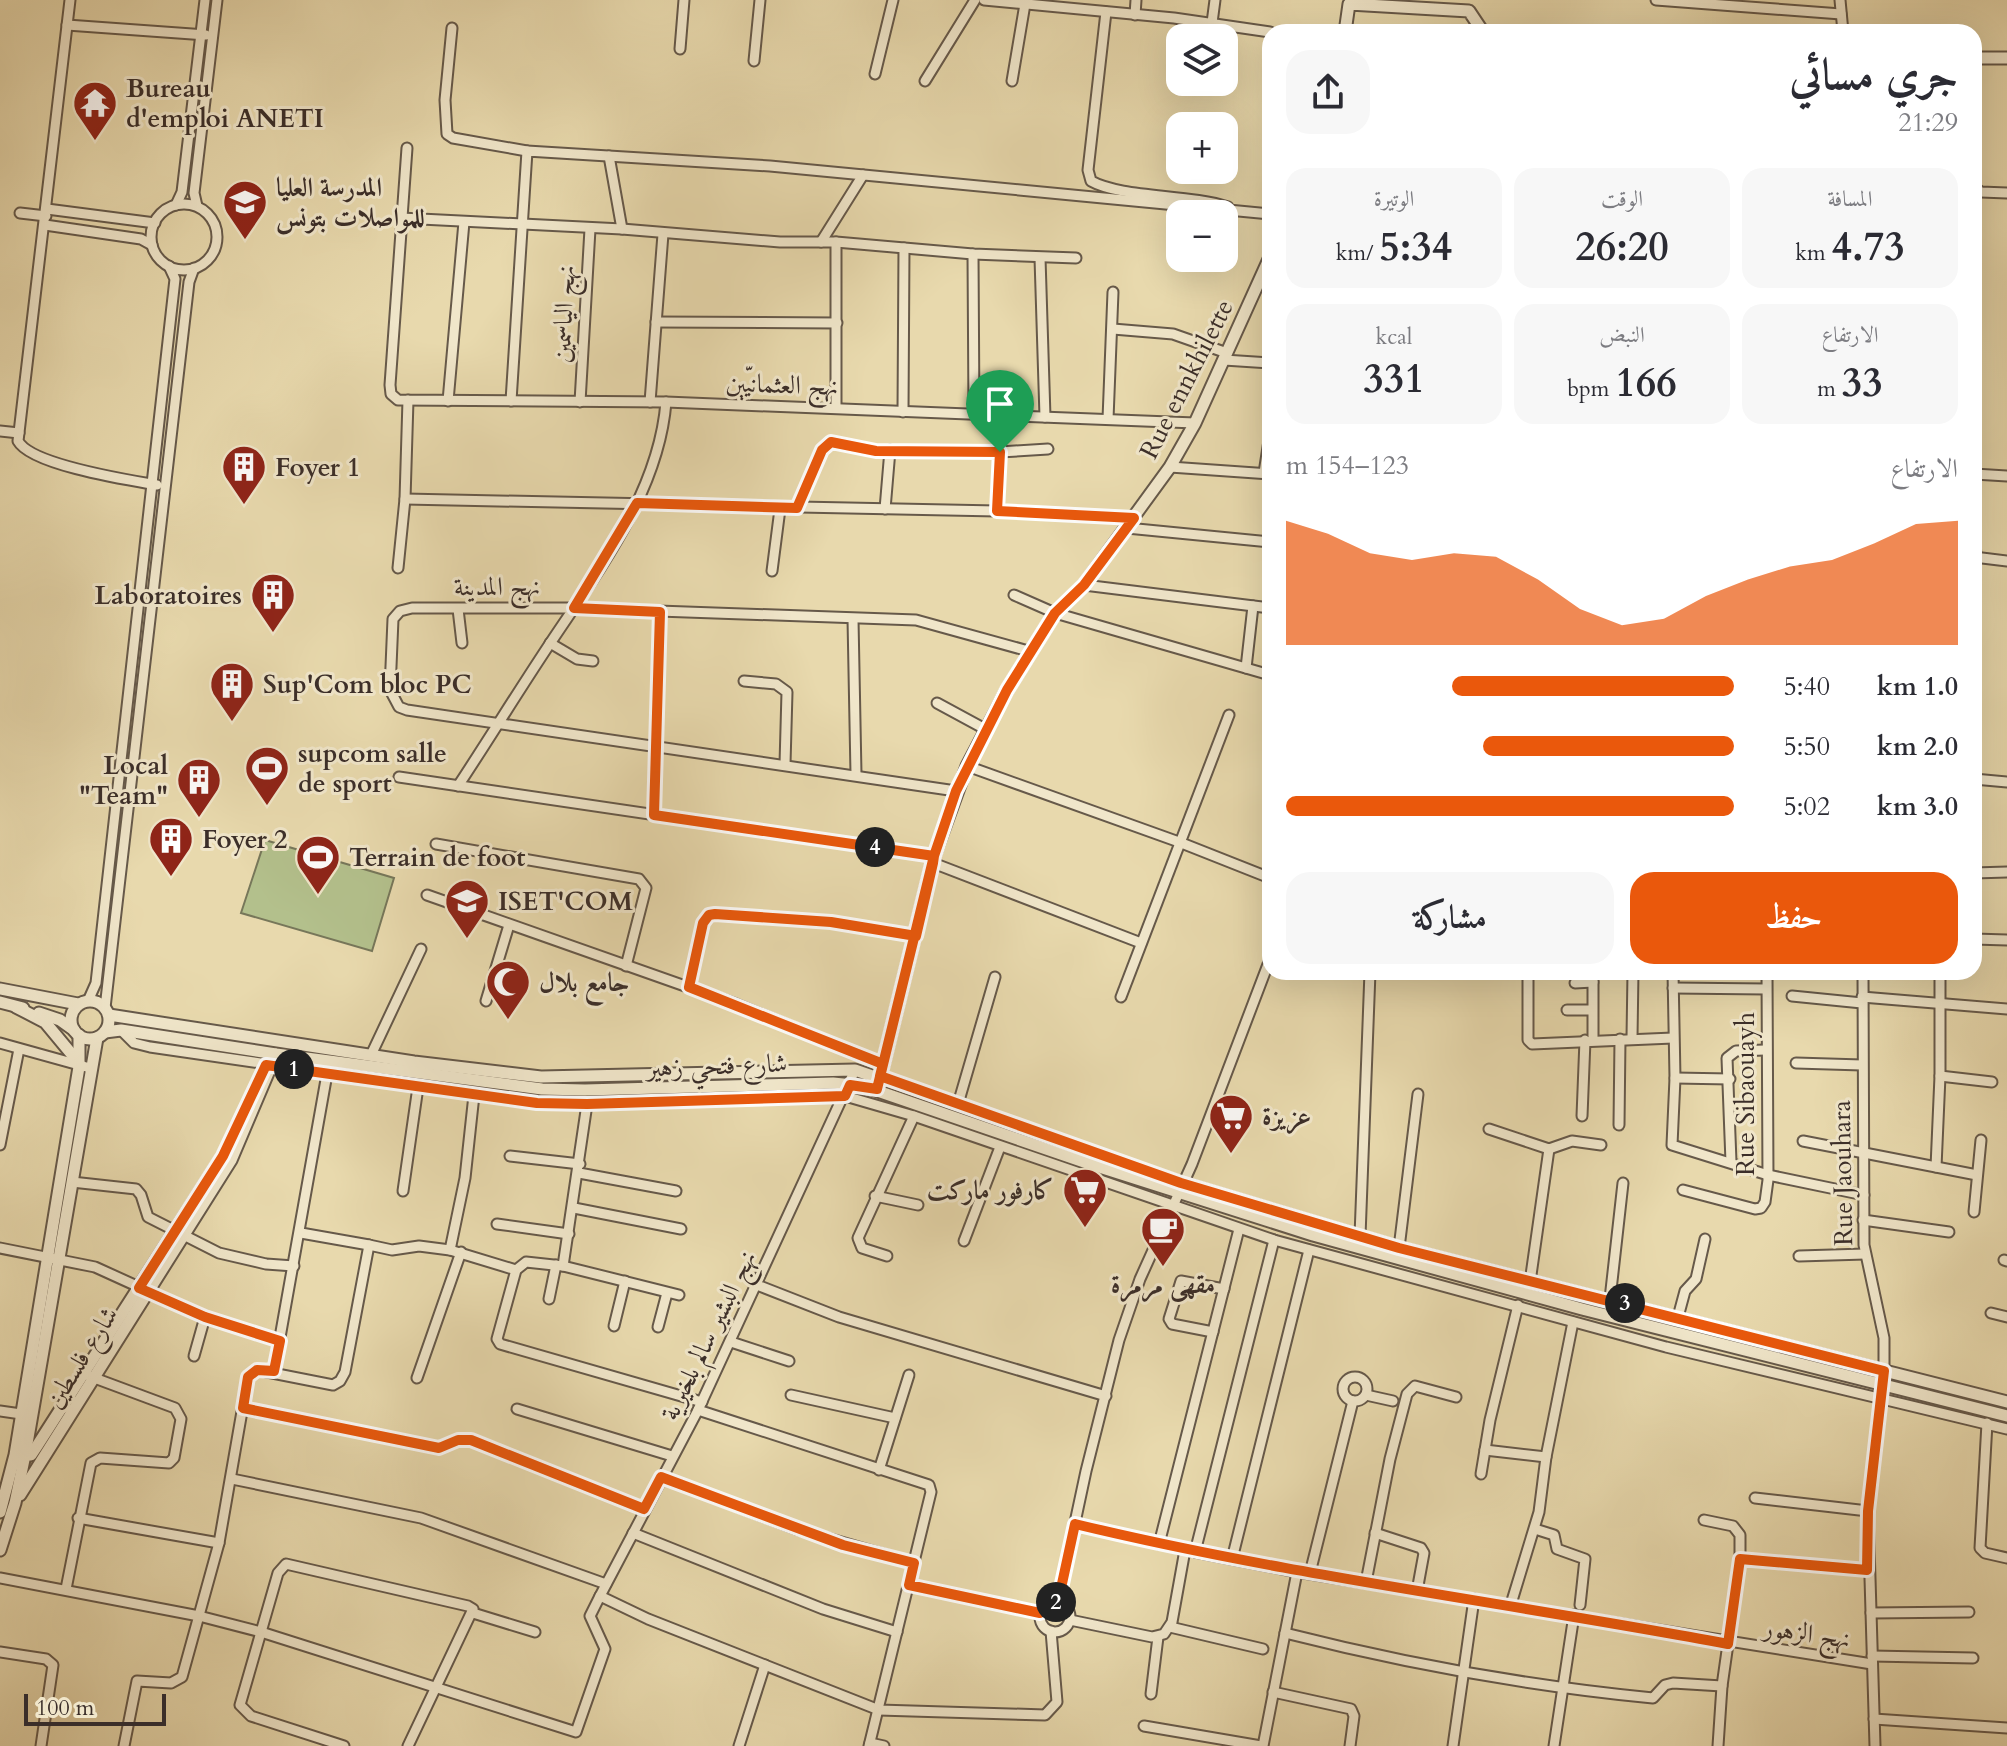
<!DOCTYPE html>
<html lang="ar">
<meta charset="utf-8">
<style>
:root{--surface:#fff;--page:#f7f7f7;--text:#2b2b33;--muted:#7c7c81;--accent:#ea580c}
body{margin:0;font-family:Cardo,Amiri,serif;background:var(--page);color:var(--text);direction:rtl;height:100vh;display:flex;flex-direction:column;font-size:30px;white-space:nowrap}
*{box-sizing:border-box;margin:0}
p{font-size:26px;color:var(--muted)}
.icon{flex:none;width:44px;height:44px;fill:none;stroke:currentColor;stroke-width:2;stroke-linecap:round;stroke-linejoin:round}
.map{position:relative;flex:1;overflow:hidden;direction:ltr}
.details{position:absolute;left:1262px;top:24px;width:720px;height:956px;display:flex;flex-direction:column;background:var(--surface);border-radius:24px;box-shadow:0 8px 32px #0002;direction:rtl}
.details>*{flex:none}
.controls{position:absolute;left:1166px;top:24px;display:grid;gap:16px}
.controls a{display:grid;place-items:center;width:72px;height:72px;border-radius:16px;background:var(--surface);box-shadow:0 8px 32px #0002;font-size:40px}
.scale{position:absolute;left:24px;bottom:20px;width:142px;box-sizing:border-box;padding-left:8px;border:4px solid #3b2e29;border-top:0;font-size:22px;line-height:28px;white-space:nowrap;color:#3b2e29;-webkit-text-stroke:6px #f0e6ca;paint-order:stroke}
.pin{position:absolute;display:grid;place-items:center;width:68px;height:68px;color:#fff;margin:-82px -34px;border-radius:50% 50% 50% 0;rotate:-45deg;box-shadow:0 0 8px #0007}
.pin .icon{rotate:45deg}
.km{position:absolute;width:40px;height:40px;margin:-20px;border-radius:50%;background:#222;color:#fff;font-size:22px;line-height:40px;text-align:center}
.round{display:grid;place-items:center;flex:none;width:84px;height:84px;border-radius:24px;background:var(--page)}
.head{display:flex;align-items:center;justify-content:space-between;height:136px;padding:0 24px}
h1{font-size:44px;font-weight:700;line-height:60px}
.stats{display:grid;grid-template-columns:repeat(3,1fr);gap:12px;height:136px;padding:8px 24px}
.stats div{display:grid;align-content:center;border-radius:20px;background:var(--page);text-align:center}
.stats b{font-size:40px;font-weight:700}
.stats small{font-size:22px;font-weight:400}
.stats p{font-size:22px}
.chart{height:224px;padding:16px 24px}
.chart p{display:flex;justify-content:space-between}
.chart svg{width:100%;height:144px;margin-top:8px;fill:var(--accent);opacity:.7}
.primary-button{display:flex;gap:16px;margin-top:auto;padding:16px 24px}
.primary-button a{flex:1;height:92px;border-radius:24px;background:var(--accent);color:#fff;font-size:32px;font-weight:700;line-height:92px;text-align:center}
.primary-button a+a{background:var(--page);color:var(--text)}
ul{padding:0 24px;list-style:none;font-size:26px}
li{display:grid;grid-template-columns:128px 96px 1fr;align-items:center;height:60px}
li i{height:20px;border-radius:10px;background:var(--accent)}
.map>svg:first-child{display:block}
.green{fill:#b3c08c;stroke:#77775a;stroke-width:2}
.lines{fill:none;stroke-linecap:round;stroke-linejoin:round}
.minor-casing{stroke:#66594a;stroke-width:13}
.tertiary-casing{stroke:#66594a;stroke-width:15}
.minor{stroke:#f0e6ca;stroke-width:9}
.tertiary{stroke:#f0e6ca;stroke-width:11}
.route-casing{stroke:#fff;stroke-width:16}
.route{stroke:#ea580c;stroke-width:10}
.labels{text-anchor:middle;stroke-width:6;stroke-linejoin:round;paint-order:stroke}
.poi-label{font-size:26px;font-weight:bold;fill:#3b2e29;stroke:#f0e6ca;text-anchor:start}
.street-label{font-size:26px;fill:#3b2e29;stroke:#f0e6ca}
</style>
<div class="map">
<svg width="2007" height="1746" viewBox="0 0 2007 1746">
<rect width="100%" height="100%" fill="#e8d9ad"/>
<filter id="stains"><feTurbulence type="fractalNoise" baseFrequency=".0025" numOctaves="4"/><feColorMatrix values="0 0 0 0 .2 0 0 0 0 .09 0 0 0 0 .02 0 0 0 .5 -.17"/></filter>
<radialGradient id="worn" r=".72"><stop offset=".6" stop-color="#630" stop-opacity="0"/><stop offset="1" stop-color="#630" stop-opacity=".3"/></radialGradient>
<path class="green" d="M265,840L394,878L372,951L241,913Z"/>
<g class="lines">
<g class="minor-casing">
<g id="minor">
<path d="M70,0L18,441C31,465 128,480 157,485"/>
<path d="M984,0L1174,18L1270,32"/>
<path d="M1656,0L1841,14"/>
<path d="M1840,0L1843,32"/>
<path d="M1106,12L1088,170L1091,181C1121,198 1190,194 1228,207"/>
<path d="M1135,15L1136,0"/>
<path d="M67,25L206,35"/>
<path d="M452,28L445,100L447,134L453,138L527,151"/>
<path d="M1210,38L1215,0"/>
<path d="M680,49L684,0"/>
<path d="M754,61L760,0"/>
<path d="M875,74L893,0"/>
<path d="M925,81L975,0"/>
<path d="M1012,81L1025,4"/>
<path d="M1203,83V82"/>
<path d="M407,148L390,385L391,394L398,400L666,402L1195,423"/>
<path d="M609,156L622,229"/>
<path d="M1974,187L1981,192L2007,193"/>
<circle cx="184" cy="237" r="33"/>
<path d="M176,205L182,192L205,0"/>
<path d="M197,206L194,193L217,0"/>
<path d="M47,209L155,223"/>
<path d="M20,213L46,216"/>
<path d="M401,218L622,229L780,242H836L973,254L1076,258"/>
<path d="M45,225L141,239L152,245"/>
<path d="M821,242L863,175"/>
<path d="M836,242V407"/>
<path d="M973,254L974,414"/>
<path d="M1040,258L1045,417"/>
<path d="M656,322L837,323"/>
<path d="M1113,329L1173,334L1227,353"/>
<path d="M1224,360L1270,363"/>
<path d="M448,401L464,222"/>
<path d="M511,401L527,151L770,166L1270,214"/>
<path d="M580,402L590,229"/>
<path d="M650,402L663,234"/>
<path d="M903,412L904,248"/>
<path d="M1108,419L1113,292"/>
<path d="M0,431L19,433"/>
<path d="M1170,467L1270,474"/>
<path d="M1264,473L1270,434"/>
<path d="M1974,474L2007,476"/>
<path d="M405,499L997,511L1134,518"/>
<path d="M797,508L822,450L831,442L876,451L1000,452L1048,449"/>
<path d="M885,509L890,450"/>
<path d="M997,511L1000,452"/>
<path d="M1974,526L1976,557"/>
<path d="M1127,528L1270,542"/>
<path d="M1974,557L2007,561"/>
<path d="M398,568L405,499L408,400"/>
<path d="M772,571L780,509"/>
<path d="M1084,585L1270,608"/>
<path d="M1014,595L1055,613L1270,675"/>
<path d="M458,609L462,643"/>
<path d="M853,619L856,774"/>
<path d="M550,643L577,659L593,661"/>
<path d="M1246,668L1253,606"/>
<path d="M744,681L776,684L787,692L785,764"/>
<path d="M937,703L985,729"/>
<path d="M967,766L1179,842L1270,878"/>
<path d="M399,777L934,856"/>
<path d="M1974,779L2007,782"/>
<path d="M458,786C489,739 519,690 551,642C599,570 659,491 666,402"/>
<path d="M956,791L407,710L399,707L390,690L393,619L400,611L412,608H574L916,620L1032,652"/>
<path d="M654,815L660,612"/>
<path d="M436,844L639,879L646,888L626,966"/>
<path d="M933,863L1141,943"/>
<path d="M1974,873L2007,872"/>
<path d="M427,895L736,1004L883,1064"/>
<path d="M1974,939L2007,940"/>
<path d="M1528,972V1040L1532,1044L1673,1038"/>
<path d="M1673,972L1675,1078L1672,1145L1768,1175L1864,1195"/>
<path d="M1863,972L1864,1245L1884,1338V1376"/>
<path d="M1575,983L1593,982"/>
<path d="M689,987L703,923L709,915L715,914L831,922L916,936"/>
<path d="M1673,988L1766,989"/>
<path d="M1792,996L1862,1003"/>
<path d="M1121,997L1229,715"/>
<path d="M1862,997L2007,1009"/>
<path d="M88,1001L96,983L175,279L169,266"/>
<path d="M486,1001L509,925"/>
<path d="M105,1008L189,282L194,268"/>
<path d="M1567,1010H1592"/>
<path d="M121,1030L134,1043L150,1047L537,1103L587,1104L845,1096L914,1116L1274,1240L1666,1347L2007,1429"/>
<path d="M1632,1038L1633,972"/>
<path d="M1593,1040V972"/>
<path d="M0,1043L90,1068"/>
<path d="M371,1055L421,949"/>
<path d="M1796,1063L1862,1065"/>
<path d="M855,1070L698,1410L600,1596L648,1619L879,1710L1045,1715L1057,1702L1051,1631"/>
<path d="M1940,1076L1992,1082"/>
<path d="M1675,1078L1730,1079"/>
<path d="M958,1104L995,977"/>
<path d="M1582,1116L1585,1040"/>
<path d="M1619,1125L1620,1039"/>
<path d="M1489,1129L1549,1149L1572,1141L1601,1145"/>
<path d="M1803,1141L1977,1175"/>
<path d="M0,1145L19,1049"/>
<path d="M510,1156L580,1164"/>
<path d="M1731,1162L1727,1058L1736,1051L1765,1050"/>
<path d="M1936,1167L1940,1076V972"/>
<path d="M579,1173L676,1191"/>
<path d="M72,1182L136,1189L141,1195L148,1217L219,1253L266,1264L294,1266"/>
<path d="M1683,1190L1755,1209L1761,1208L1765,1202L1768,1180L1767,972"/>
<path d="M403,1191L418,1087"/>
<path d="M875,1196L918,1205"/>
<path d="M574,1208L681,1229"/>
<path d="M1974,1212L1981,1140"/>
<path d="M1863,1220L1949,1232"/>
<path d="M497,1224L569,1234"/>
<path d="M1360,1236L1370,972"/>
<path d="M964,1241L1000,1147"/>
<path d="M369,1245L392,1250L419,1246L450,1250L516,1270"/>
<path d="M0,1248L95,1267L205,1317L280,1341"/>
<path d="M1399,1248L1418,1094"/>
<path d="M450,1250L465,1178L474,1095"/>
<path d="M887,1256L862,1248L858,1238L914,1116"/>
<path d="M1799,1256L1865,1254"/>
<path d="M2004,1260L2007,1261"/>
<path d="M563,1266L587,1104"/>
<path d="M1530,1282L1549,1149"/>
<path d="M757,1285L839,1317L1106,1396"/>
<path d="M679,1295L563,1266L526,1262L516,1270L497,1339L500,1344L702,1402"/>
<path d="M549,1299L556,1265"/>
<path d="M1610,1299L1623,1183"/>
<path d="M1991,1313L2007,1317"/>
<path d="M1678,1317L1685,1291L1696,1279L1705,1239"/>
<path d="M614,1326L625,1281"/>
<path d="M658,1327L667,1293"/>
<path d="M1213,1332L1172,1324L1169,1319L1181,1281L1224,1289"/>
<path d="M731,1342L789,1361"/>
<path d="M194,1356L205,1317"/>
<path d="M274,1371L327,1074"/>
<circle cx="1355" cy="1389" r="12"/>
<path d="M417,1378L461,1252"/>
<path d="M791,1395L895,1418"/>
<path d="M1366,1395L1393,1401"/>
<path d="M243,1408L439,1448L458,1440H471L644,1509"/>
<path d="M517,1409L672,1456"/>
<path d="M698,1410L929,1485L931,1492L869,1746"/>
<path d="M0,1411L28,1415"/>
<path d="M1987,1423L1980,1548L1985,1553L2007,1558"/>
<path d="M1485,1450L1546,1457"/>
<path d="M879,1470L909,1375"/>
<path d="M1481,1474L1490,1420L1518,1305"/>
<path d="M661,1477L796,1529L914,1563"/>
<path d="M232,1479L421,1518L606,1584"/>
<path d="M1755,1498L1868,1511"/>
<path d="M78,1518L219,1543"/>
<path d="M1704,1520L1733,1526L1740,1535V1559L1722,1686L1718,1746"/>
<path d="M1075,1524L1195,1552L1297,1572L1872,1664"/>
<path d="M1535,1529L1554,1535L1557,1549L1585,1559L1580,1605"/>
<path d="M633,1533L823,1609L897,1632"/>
<path d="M1375,1533L1421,1548L1424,1553L1417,1591"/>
<path d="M1159,1544L1239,1229"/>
<path d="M1195,1552L1274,1240"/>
<path d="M1232,1559L1309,1250"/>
<path d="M1740,1559L1867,1570"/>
<path d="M1310,1573L1353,1401"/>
<path d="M0,1578L199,1616L261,1632L576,1732L605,1649L590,1616L600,1596"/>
<path d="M1366,1582L1390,1459L1407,1394L1415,1386L1456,1397"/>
<path d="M909,1585L1040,1613"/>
<path d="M66,1589L91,1463L100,1458L169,1463L174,1458L181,1419L175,1408L89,1376"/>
<path d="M1058,1602L1086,1471L1119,1340L1140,1279L1192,1164L1270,959"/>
<circle cx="1055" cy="1617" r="15"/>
<path d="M1511,1604L1539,1512L1546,1457L1573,1322"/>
<path d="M473,1613L535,1632"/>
<path d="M1871,1613L1969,1612"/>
<path d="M1070,1620L1152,1637L1164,1634L1172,1622L1185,1550"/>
<path d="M1170,1627L1263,1649"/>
<path d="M1285,1633C1407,1664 1528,1686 1653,1698L1665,1685L1673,1683L1722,1686"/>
<path d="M0,1652L46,1659L53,1665L41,1746"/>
<path d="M1872,1656L1973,1658"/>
<path d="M1273,1692L1351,1709L1354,1716L1350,1746"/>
<path d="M1151,1694L1158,1637"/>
<path d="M1874,1719L2007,1728"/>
<path d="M1144,1726L1261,1746"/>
<path d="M870,1743L884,1746"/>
<path d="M124,1746L137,1681L171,1683L182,1677L219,1543L248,1377L257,1370L333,1385L340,1381L345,1372L369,1245L301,1233"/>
<path d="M344,1746L251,1716L240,1705L278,1573L286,1564L468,1606L473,1609L408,1746"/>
<path d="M739,1746L765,1665"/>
<path d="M1263,1746L1297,1572"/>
<path d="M1453,1746L1474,1599"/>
<path d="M1554,1746L1574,1615"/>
<path d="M1875,1746L1868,1511L1881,1394"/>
</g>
</g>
<g class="tertiary-casing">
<g id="tertiary">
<path d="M1345,32L1349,4L1469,11L1483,32"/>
<path d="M1974,58H2007"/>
<path d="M0,989L78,1004"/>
<circle cx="90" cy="1020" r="19"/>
<path d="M0,1002L23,1008"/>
<path d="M16,1007L45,1022L79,1063"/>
<path d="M39,1013L60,1020L74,1030"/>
<path d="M109,1015L414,1062L541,1077L855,1070L1181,1183L1399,1248L2007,1402"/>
<path d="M105,1032L121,1030L276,1054L542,1089L585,1090L833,1083L863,1086L1090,1164L1313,1235L1582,1309L2007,1416"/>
<path d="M879,1081L934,856L967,766L1007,690L1055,613L1084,585L1170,467L1195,423L1270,257"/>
<path d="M20,1455H31L37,1446L223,1156L246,1109"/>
<path d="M20,1495L231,1160L276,1054"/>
<path d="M0,1512L15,1455L79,1067V1035"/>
<path d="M0,1550L15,1503L25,1455L97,1038"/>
</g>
</g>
<use href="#minor" class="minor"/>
<use href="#tertiary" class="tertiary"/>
</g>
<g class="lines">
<g class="route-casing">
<path id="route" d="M1000,452L997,511L1134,518L1084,585L1055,613L1007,690L956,791L934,856L877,1089L850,1085L845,1096L587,1104L537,1103L266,1065L223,1156L139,1288L205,1317L280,1341L274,1371L257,1370L248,1377L243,1408L439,1448L458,1440H471L644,1509L661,1477L843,1545L914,1563L909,1585L1040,1613L1047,1604L1058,1602L1075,1524C1290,1576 1510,1603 1728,1644L1740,1559L1867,1570L1868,1511L1884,1371L1399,1248L1181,1183L880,1076L883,1064L689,987L703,923L709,915L715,914L831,922L916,936L933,863L934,856L654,815L660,612L574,608L637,503L797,508L822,450L831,442L876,451L1000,452"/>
</g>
<use href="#route" class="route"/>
</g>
<defs>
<g id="temple-pin" transform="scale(2.3)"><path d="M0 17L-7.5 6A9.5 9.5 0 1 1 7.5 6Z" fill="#8f2418" stroke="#f0e6ca"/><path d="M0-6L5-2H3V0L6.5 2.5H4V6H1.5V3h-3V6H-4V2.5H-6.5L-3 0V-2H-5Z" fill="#fff"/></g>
<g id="school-pin" transform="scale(2.3)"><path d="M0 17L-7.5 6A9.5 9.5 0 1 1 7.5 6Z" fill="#8f2418" stroke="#f0e6ca"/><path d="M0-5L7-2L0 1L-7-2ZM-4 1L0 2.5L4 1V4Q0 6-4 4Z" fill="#fff"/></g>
<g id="building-pin" transform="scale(2.3)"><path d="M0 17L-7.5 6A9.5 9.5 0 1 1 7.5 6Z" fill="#8f2418" stroke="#f0e6ca"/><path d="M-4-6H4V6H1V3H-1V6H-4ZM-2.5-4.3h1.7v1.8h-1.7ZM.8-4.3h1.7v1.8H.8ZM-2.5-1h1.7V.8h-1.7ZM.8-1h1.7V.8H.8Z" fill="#fff"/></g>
<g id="stadium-pin" transform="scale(2.3)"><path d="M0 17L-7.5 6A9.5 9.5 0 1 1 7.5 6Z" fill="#8f2418" stroke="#f0e6ca"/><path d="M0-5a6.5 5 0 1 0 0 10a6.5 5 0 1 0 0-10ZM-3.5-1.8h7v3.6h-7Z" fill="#fff"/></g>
<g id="mosque-pin" transform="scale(2.3)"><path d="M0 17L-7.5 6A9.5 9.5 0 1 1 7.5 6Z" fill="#8f2418" stroke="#f0e6ca"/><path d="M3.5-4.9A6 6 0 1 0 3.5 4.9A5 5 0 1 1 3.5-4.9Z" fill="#fff"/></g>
<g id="supermarket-pin" transform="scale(2.3)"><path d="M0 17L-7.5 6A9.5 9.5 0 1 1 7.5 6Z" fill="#8f2418" stroke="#f0e6ca"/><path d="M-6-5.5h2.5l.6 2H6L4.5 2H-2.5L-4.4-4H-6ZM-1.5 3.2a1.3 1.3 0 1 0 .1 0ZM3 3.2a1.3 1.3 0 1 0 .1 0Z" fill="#fff"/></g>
<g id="cafe-pin" transform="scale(2.3)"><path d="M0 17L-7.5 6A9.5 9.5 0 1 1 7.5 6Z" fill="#8f2418" stroke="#f0e6ca"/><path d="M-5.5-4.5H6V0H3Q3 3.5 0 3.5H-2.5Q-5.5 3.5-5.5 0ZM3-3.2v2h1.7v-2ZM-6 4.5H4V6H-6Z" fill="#fff"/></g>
</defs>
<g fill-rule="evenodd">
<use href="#temple-pin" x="95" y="103"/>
<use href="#school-pin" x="245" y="202"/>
<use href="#building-pin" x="244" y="467"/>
<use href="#building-pin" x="273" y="595"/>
<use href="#building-pin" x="232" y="684"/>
<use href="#stadium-pin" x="267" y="768"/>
<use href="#building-pin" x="199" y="780"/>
<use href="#building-pin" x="171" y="839"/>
<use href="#stadium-pin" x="318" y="857"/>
<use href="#school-pin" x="467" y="901"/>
<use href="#mosque-pin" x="508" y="982"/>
<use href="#supermarket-pin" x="1231" y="1116"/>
<use href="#supermarket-pin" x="1085" y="1190"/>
<use href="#cafe-pin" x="1163" y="1229"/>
</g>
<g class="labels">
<g class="poi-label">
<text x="126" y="97">Bureau<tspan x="126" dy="30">d'emploi ANETI</tspan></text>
<text x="276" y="196">المدرسة العليا<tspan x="276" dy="30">للمواصلات بتونس</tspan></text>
<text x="275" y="476">Foyer 1</text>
<text x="242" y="604" text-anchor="end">Laboratoires</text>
<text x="263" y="693">Sup'Com bloc PC</text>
<text x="298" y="762">supcom salle<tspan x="298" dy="30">de sport</tspan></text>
<text x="168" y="774" text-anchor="end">Local<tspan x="168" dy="30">"Team"</tspan></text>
<text x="202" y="848">Foyer 2</text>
<text x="349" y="866">Terrain de foot</text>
<text x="498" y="910">ISET'COM</text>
<text x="539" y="991">جامع بلال</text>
<text x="1262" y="1125">عزيزة</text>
<text x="1054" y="1199" text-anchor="end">كارفور ماركت</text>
<text x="1163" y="1293" text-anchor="middle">مقهى مرمرة</text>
</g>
<g class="street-label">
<text transform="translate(563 314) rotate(-87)" y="9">نهج الياسمين</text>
<text transform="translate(1186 379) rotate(-63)" y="9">Rue ennkhilette</text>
<text transform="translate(782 384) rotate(2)" y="9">نهج العثمانيّين</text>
<text x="497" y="595">نهج المدينة</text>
<text transform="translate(717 1065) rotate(-2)" y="9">شارع فتحي زهير</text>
<text transform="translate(1745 1094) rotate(-90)" y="9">Rue Sibaouayh</text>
<text transform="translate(1842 1173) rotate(-91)" y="9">Rue Jaouhara</text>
<text transform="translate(708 1335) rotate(-64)" y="9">نهج البشير سالم بلخيرية</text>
<text transform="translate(81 1357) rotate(-58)" y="9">شارع فلسطين</text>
<text transform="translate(1807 1633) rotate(8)" y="9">نهج الزهور</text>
</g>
</g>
<rect width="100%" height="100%" filter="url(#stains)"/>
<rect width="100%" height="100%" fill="url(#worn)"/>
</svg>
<div class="controls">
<a><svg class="icon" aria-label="layers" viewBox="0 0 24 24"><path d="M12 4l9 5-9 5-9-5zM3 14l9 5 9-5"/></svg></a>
<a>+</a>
<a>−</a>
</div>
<div class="scale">100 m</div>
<div class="pin" style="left:1000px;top:452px;background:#1e9e55"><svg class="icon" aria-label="arrive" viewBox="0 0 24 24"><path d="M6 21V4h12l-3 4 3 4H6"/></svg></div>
<b class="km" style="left:294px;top:1069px">1</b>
<b class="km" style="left:1056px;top:1602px">2</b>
<b class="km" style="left:1625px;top:1303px">3</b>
<b class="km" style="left:875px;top:847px">4</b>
<section class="details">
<div class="head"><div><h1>جري مسائي</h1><p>21:29</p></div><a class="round"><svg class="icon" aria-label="share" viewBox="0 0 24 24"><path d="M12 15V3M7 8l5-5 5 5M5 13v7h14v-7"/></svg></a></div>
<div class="stats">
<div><p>المسافة</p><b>4.73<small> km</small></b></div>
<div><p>الوقت</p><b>26:20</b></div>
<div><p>الوتيرة</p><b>5:34<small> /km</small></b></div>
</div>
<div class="stats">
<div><p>الارتفاع</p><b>33<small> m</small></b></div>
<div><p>النبض</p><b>166<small> bpm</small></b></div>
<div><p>kcal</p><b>331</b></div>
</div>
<div class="chart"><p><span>الارتفاع</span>123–154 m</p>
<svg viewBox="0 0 160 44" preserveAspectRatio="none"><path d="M0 44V6L10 10L20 16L30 18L40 16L50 17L60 24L70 33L80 38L90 36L100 29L110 24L120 20L130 18L140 13L150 7L160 6V44z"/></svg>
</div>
<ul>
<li><b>1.0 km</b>5:40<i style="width:63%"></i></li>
<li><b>2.0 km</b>5:50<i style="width:56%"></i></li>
<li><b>3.0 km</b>5:02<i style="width:100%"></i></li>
</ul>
<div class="primary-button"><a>حفظ</a><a>مشاركة</a></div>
</section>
</div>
